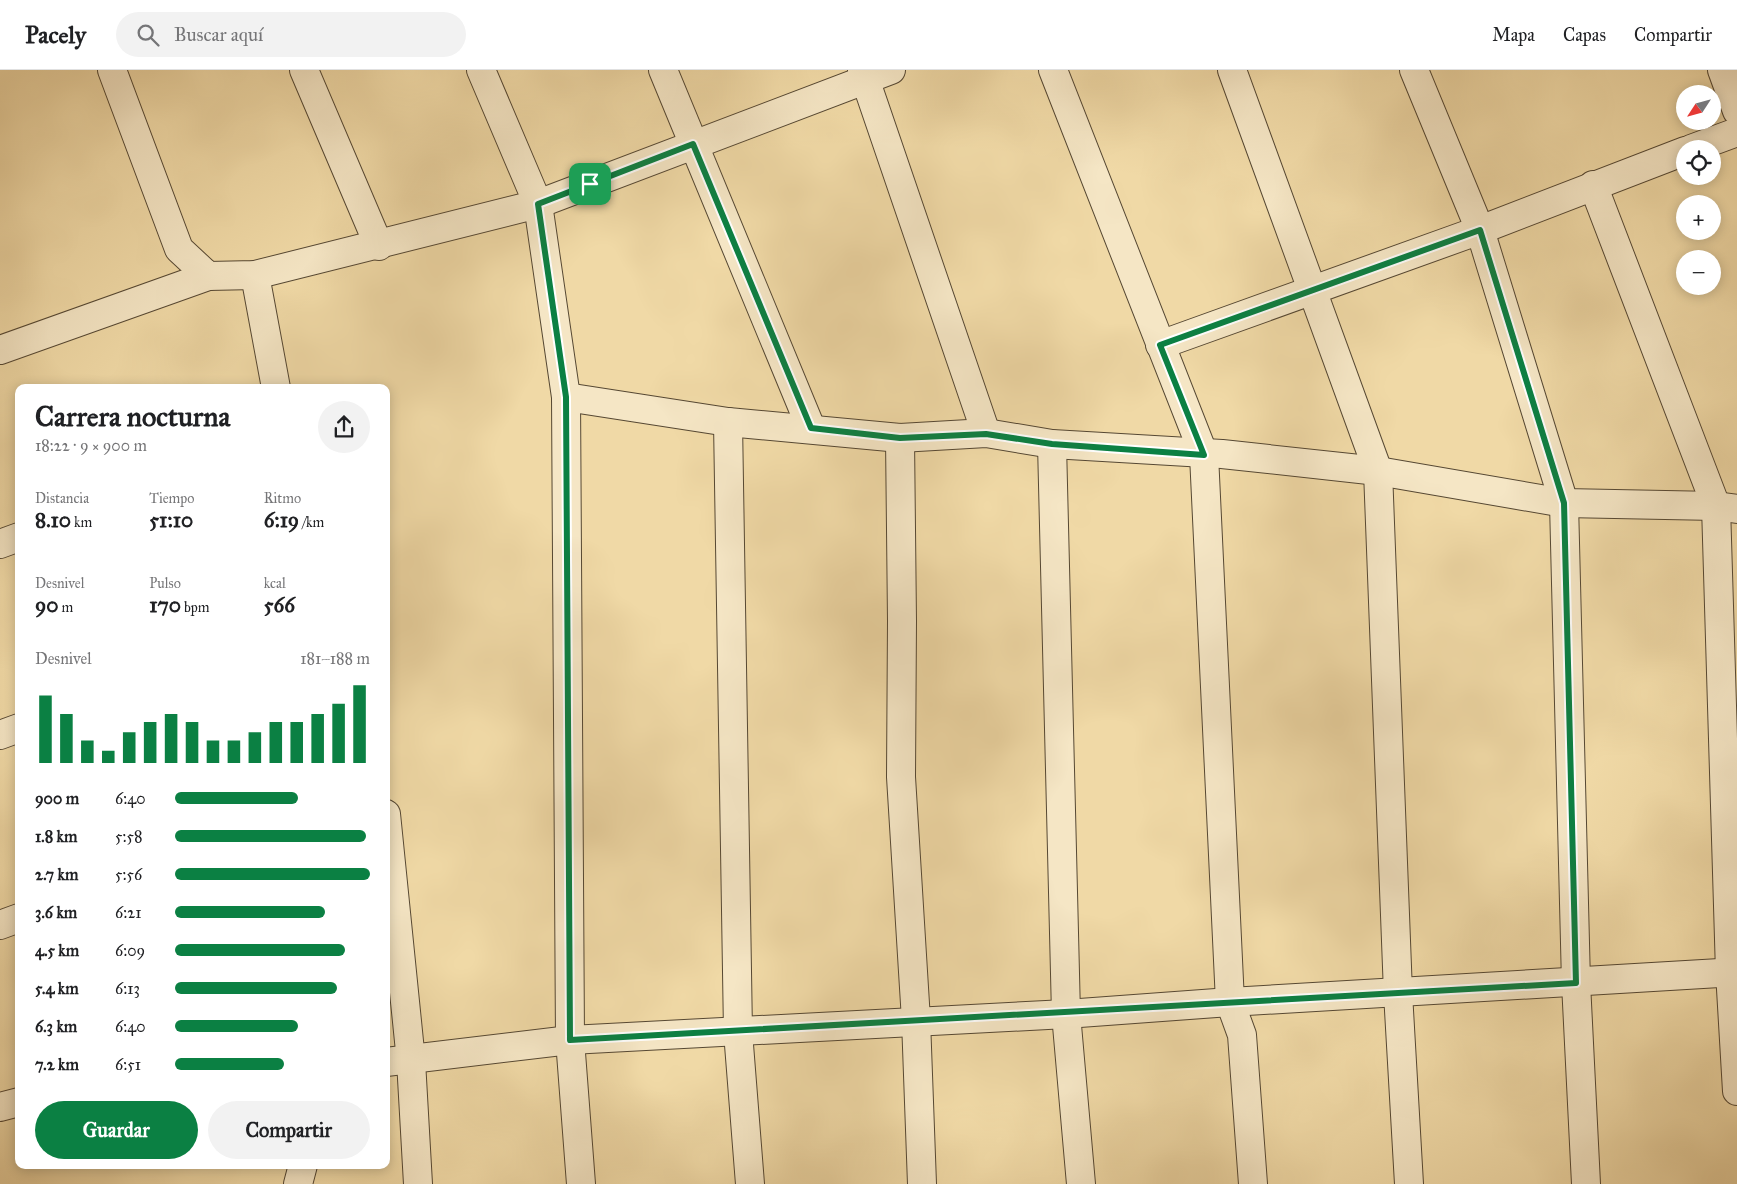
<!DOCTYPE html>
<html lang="es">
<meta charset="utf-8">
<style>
:root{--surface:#fff;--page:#f2f2f2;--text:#202124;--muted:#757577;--line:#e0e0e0;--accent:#0b8043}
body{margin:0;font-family:"IM FELL Great Primer",serif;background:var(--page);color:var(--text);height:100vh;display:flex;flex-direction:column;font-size:19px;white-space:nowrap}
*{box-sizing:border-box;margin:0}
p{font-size:16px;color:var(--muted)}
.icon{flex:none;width:28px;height:28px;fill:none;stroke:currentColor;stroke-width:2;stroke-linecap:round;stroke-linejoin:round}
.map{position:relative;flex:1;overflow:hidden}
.sheet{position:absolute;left:15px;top:314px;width:375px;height:785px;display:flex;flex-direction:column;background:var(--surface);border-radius:10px;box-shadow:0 2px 12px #0003}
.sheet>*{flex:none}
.needle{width:32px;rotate:234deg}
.fabs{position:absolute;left:1676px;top:15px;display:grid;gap:10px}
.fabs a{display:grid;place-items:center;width:45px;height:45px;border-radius:50%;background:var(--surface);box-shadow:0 2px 12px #0003;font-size:25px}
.pin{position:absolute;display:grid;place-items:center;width:42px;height:42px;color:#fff;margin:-21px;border-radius:10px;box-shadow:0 2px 8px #0006}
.round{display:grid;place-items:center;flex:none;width:52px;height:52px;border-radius:26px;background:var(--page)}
.summary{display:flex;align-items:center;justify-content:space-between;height:85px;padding:0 20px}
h1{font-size:28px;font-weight:800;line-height:38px}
.figures{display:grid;grid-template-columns:repeat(3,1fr);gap:8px;height:85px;padding:5px 20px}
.figures div{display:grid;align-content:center}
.figures b{font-size:21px;font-weight:800}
.figures small{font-size:14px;font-weight:400}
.figures p{font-size:14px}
.chart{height:140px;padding:10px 20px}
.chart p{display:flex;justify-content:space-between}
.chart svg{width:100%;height:90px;margin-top:5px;stroke:var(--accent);stroke-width:6}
.cta{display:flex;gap:10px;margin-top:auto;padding:10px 20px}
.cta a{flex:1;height:58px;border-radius:30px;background:var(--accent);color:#fff;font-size:20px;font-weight:800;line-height:58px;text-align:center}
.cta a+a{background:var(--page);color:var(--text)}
ul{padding:0 20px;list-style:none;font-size:16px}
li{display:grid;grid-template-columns:80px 60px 1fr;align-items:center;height:38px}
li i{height:12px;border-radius:6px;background:var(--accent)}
header{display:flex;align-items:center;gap:30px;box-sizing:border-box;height:70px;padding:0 25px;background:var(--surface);border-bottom:1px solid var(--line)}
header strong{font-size:24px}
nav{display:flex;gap:28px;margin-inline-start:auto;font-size:18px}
.search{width:350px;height:45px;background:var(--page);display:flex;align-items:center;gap:12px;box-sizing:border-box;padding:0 18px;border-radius:28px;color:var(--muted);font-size:19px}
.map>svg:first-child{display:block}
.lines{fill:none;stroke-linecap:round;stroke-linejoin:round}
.minor-casing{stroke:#564833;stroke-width:30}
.minor{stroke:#f5e6c5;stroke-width:28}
.route-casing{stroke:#fff;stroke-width:10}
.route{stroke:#0b8043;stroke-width:6}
</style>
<header>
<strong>Pacely</strong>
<div class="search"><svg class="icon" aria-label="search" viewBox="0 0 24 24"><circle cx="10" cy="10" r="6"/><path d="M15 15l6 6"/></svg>Buscar aquí</div>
<nav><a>Mapa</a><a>Capas</a><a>Compartir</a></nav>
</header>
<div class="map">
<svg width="1737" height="1114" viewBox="0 0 1737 1114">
<rect width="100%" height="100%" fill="#f0d9a6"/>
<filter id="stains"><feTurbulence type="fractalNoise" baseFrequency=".004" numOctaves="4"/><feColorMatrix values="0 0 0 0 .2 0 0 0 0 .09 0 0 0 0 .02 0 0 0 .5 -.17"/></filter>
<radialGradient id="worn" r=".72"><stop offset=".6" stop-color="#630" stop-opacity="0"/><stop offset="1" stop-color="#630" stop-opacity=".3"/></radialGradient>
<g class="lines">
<g class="minor-casing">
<g id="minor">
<path d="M112,0L179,179L208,206L255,205L538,134L891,0"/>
<path d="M304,0L379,176"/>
<path d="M481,0L538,134L566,327L570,970L581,1114"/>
<path d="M663,0L811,358"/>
<path d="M862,0L986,363"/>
<path d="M1053,0L1204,385L1230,932L1242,965L1253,1114"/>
<path d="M1232,0L1378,401L1398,923L1409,1114"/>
<path d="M1414,0L1480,160L1564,433L1576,913L1586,1114"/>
<path d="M1722,0L1737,41"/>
<path d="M1691,79L1737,62"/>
<path d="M1593,115L1716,436L1730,902L1737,1021"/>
<path d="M255,205L276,318"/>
<path d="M1160,275L1480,160L1685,81"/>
<path d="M0,280L208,206"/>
<path d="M566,327L728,352L900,368L986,363L1052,374L1222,384L1378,401L1564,433L1716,436L1737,439"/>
<path d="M728,352L738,962L750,1114"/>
<path d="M900,368L902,551L901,707L916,950L922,1114"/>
<path d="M1052,374L1066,944L1081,1114"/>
<path d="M0,474L19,467"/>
<path d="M0,665L19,658"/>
<path d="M386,744L411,991L418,1114"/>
<path d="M0,855L19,848"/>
<path d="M386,992L570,970L1066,944L1230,932L1737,902"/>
<path d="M0,1037L19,1032"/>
<path d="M298,1114L303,1095"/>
</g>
</g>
<use href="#minor" class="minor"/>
</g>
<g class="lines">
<g class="route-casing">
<path id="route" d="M693,74L811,358L900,368L986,364L1052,374L1204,385L1160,275L1480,160L1564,433L1576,913C1241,932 906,954 570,970L566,327L538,134Z"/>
</g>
<use href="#route" class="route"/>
</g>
<rect width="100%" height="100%" filter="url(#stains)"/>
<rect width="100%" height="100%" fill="url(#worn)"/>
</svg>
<div class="fabs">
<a><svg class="needle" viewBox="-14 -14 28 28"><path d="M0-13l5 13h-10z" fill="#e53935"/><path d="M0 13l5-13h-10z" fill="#757577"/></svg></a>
<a><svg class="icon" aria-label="locate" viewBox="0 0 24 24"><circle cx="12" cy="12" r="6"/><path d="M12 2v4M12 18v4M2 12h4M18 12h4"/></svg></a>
<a>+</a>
<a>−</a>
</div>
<div class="pin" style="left:590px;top:114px;background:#1e9e55"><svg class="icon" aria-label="arrive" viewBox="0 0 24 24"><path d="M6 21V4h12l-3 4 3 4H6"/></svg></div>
<section class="sheet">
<div class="summary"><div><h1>Carrera nocturna</h1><p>18:22 · 9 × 900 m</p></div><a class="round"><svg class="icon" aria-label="share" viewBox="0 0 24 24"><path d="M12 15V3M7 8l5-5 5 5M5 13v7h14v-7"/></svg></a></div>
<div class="figures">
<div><p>Distancia</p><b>8.10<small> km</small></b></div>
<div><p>Tiempo</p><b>51:10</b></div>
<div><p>Ritmo</p><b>6:19<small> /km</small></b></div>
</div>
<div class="figures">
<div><p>Desnivel</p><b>90<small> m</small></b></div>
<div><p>Pulso</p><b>170<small> bpm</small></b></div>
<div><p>kcal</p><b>566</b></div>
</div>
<div class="chart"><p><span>Desnivel</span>181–188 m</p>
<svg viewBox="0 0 160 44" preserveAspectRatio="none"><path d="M5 44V11M15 44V20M25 44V33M35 44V38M45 44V29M55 44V24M65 44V20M75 44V24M85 44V33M95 44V33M105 44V29M115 44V24M125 44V24M135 44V20M145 44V15M155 44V6"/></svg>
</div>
<ul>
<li><b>900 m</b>6:40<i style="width:63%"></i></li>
<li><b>1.8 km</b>5:58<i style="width:98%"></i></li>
<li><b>2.7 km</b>5:56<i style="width:100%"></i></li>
<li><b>3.6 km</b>6:21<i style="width:77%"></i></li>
<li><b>4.5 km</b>6:09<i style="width:87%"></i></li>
<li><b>5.4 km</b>6:13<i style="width:83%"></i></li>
<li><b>6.3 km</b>6:40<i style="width:63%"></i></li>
<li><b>7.2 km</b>6:51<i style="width:56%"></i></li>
</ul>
<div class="cta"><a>Guardar</a><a>Compartir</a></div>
</section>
</div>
